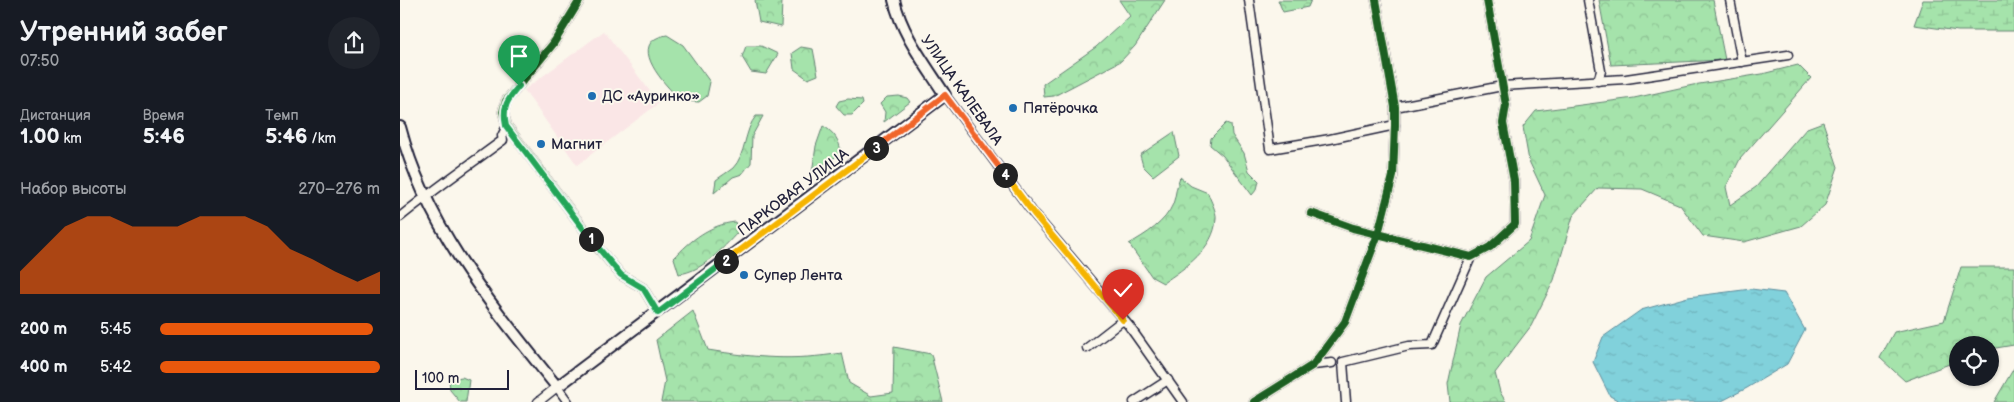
<!DOCTYPE html>
<html lang="ru">
<meta charset="utf-8">
<style>
:root{--surface:#171b24;--page:#20242c;--text:#f1f3f6;--muted:#9ea1a6;--accent:#ea580c}
body{margin:0;font-family:"Balsamiq Sans",sans-serif;background:var(--page);color:var(--text);height:100vh;display:flex;flex-direction:column;font-size:19px;white-space:nowrap}
*{box-sizing:border-box;margin:0}
p{font-size:16px;color:var(--muted)}
.icon{flex:none;width:28px;height:28px;fill:none;stroke:currentColor;stroke-width:2;stroke-linecap:round;stroke-linejoin:round}
.map{position:relative;flex:1;overflow:hidden}
.drawer{display:flex;flex-direction:column;background:var(--surface);width:400px}
.drawer>*{flex:none}
.tools{position:absolute;left:1549px;top:336px;display:grid;gap:10px}
.tools a{display:grid;place-items:center;width:50px;height:50px;border-radius:50%;background:var(--surface);box-shadow:0 1px 4px #0004;font-size:25px}
.scale{position:absolute;left:15px;bottom:12px;width:94px;box-sizing:border-box;padding-left:5px;border:2px solid #22223b;border-top:0;font-size:14px;line-height:18px;white-space:nowrap;color:#22223b;-webkit-text-stroke:4px #fbf7ec;paint-order:stroke}
.pin{position:absolute;display:grid;place-items:center;width:42px;height:42px;color:#fff;margin:-51px -21px;border-radius:50% 50% 50% 0;rotate:-45deg;box-shadow:0 0 5px #0007}
.pin .icon{rotate:45deg}
.km{position:absolute;width:25px;height:25px;margin:-12px;border-radius:50%;background:#222;color:#fff;font-size:14px;line-height:25px;text-align:center}
.round{display:grid;place-items:center;flex:none;width:52px;height:52px;border-radius:26px;background:var(--page)}
.summary{display:flex;align-items:center;justify-content:space-between;height:85px;padding:0 20px}
h1{font-size:28px;font-weight:800;line-height:38px}
.figures{display:grid;grid-template-columns:repeat(3,1fr);gap:8px;height:85px;padding:5px 20px}
.figures div{display:grid;align-content:center}
.figures b{font-size:21px;font-weight:800}
.figures small{font-size:14px;font-weight:400}
.figures p{font-size:14px}
.chart{height:140px;padding:10px 20px}
.chart p{display:flex;justify-content:space-between}
.chart svg{width:100%;height:90px;margin-top:5px;fill:var(--accent);opacity:.7}
ul{padding:0 20px;list-style:none;font-size:16px}
li{display:grid;grid-template-columns:80px 60px 1fr;align-items:center;height:38px}
li i{height:12px;border-radius:6px;background:var(--accent)}
main{display:flex;flex:1;min-height:0}
.map>svg:first-child{display:block}
.built{fill:#fae6e6}
.forest{fill:url(#forest-crowns);stroke:#648273}
.wetland{fill:url(#wetland-marsh);stroke:#648273}
.pitch{fill:#a5e3ab;stroke:#648273}
.water{fill:url(#water-ripples);stroke:#5b8b9b}
.lines{fill:none;stroke-linecap:round;stroke-linejoin:round}
.minor-casing{stroke:#22223b;stroke-width:11}
.major-casing{stroke:#22223b;stroke-width:14}
.minor{stroke:#fbf7ec;stroke-width:8}
.major{stroke:#fbf7ec;stroke-width:10}
.cycleway-casing{stroke:#fbf7ec;stroke-width:11}
.cycleway{stroke:#1b5e20;stroke-width:8}
.split-1-casing{stroke:#fff;stroke-width:10}
.split-2-casing{stroke:#fff;stroke-width:10}
.split-3-casing{stroke:#fff;stroke-width:10}
.split-4-casing{stroke:#fff;stroke-width:10}
.split-5-casing{stroke:#fff;stroke-width:10}
.split-1{stroke:#22a559;stroke-width:6}
.split-2{stroke:#22a559;stroke-width:6}
.split-3{stroke:#f5b400;stroke-width:6}
.split-4{stroke:#f0652b;stroke-width:6}
.split-5{stroke:#f5b400;stroke-width:6}
.poi-dot{fill:#1f6fb2;stroke:#fbf7ec;stroke-width:2}
.labels{text-anchor:middle;stroke-width:4;stroke-linejoin:round;paint-order:stroke}
.street-label{font-size:15px;fill:#22223b;stroke:#fbf7ec}
.poi-label{font-size:15px;fill:#22223b;stroke:#fbf7ec;text-anchor:start}
</style>
<main>
<section class="drawer">
<div class="summary"><div><h1>Утренний забег</h1><p>07:50</p></div><a class="round"><svg class="icon" aria-label="share" viewBox="0 0 24 24"><path d="M12 15V3M7 8l5-5 5 5M5 13v7h14v-7"/></svg></a></div>
<div class="figures">
<div><p>Дистанция</p><b>1.00<small> km</small></b></div>
<div><p>Время</p><b>5:46</b></div>
<div><p>Темп</p><b>5:46<small> /km</small></b></div>
</div>
<div class="chart"><p><span>Набор высоты</span>270–276 m</p>
<svg viewBox="0 0 160 44" preserveAspectRatio="none"><path d="M0 44V33L10 22L20 11L30 6L40 6L50 11L60 11L70 11L80 6L90 6L100 6L110 11L120 22L130 27L140 33L150 38L160 33V44z"/></svg>
</div>
<ul>
<li><b>200 m</b>5:45<i style="width:97%"></i></li>
<li><b>400 m</b>5:42<i style="width:100%"></i></li>
</ul>
</section>
<div class="map">
<svg width="1614" height="402" viewBox="0 0 1614 402">
<defs>
<pattern id="forest-crowns" width="20" height="18" patternUnits="userSpaceOnUse" patternTransform="scale(1.25)"><rect width="20" height="18" fill="#a5e3ab"/><path d="M2 6a3 3 0 1 1 6 0M12 15a3 3 0 1 1 6 0" fill="none" stroke="#8ec294"/></pattern>
<pattern id="wetland-marsh" width="20" height="14" patternUnits="userSpaceOnUse" patternTransform="scale(1.25)"><rect width="20" height="14" fill="#a5e3ab"/><path d="M1 5h8M5 5V1M11 12h8M15 12V8" fill="none" stroke="#8ec294"/></pattern>
<pattern id="water-ripples" width="26" height="14" patternUnits="userSpaceOnUse" patternTransform="scale(1.25)"><rect width="26" height="14" fill="#81d1db"/><path d="M2 4q2-2 4 0t4 0M15 11q2-2 4 0t4 0" fill="none" stroke="#6fb3bd"/></pattern>
</defs>
<rect width="100%" height="100%" fill="#fbf7ec"/>
<filter id="ink" filterUnits="userSpaceOnUse"><feTurbulence type="fractalNoise" baseFrequency=".02" numOctaves="2"/><feDisplacementMap in="SourceGraphic" scale="10" xChannelSelector="R" yChannelSelector="G"/><feConvolveMatrix kernelMatrix="1 2 1 2 8 2 1 2 1" color-interpolation-filters="sRGB"/></filter>
<g filter="url(#ink)">
<path class="built" d="M204,31L259,103L177,165L124,90Z"/>
<g class="forest">
<path d="M382,0L381,27L359,22L355,0Z"/>
<path d="M719,0H765L735,46L721,61L654,96L644,97L643,84L696,47L730,16Z"/>
<path d="M878,0H911L908,7L883,12Z"/>
<path d="M1199,0H1313L1325,60L1211,65Z"/>
<path d="M346,46H361L378,54L366,74L351,72L342,57Z"/>
<path d="M401,47L413,49L418,75L408,79L394,69L392,53Z"/>
<path d="M1398,65L1411,78L1340,159L1326,187L1330,205L1356,187L1407,128L1423,122L1438,167L1425,205L1401,226L1344,242L1303,236L1280,205L1242,189L1198,188L1173,216L1154,280L1131,326L1095,373L1100,392L1106,402H1050L1048,384L1061,325L1086,277L1129,241L1145,195L1129,161L1123,127L1136,111L1234,98L1293,85L1362,74Z"/>
<path d="M499,96L507,98L510,102L484,122L485,112L480,104L487,97Z"/>
<path d="M448,99L462,100L463,104L452,115H444L436,106L439,101Z"/>
<path d="M356,116H363L352,136L351,163L342,174L333,177L314,193L316,180C321,176 328,172 333,168C346,155 344,130 356,116Z"/>
<path d="M826,123L831,125L832,135L844,153L849,171L859,181L857,189L852,195L823,156L810,145L811,138Z"/>
<path d="M423,126C434,132 440,141 441,153L412,173L416,146Z"/>
<path d="M774,132L779,156L753,176L743,166L740,155Z"/>
<path d="M780,177L791,186L808,193C810,200 817,211 816,219C814,249 785,268 763,283L752,277L729,244C746,234 765,223 773,204C776,196 776,186 780,177Z"/>
<path d="M335,222L338,232C322,249 303,271 279,274L274,258C291,240 309,225 335,222Z"/>
<path d="M1561,267H1614V345L1590,349V345H1558L1557,361L1505,381L1480,358L1494,332L1544,321Z"/>
<path d="M293,311L308,350C357,358 393,361 442,353L449,383L471,396L493,393L494,347L531,354L543,402H261L265,381L256,340Z"/>
<path d="M1614,368V402H1594Z"/>
<path d="M62,377L69,380L66,402H60L50,390L49,379Z"/>
</g>
<path class="wetland" d="M1523,0H1614V31H1558L1514,25Z"/>
<path class="pitch" d="M267,35L283,45L310,82L307,96L299,102L282,101C266,87 224,42 267,35Z"/>
<path class="water" d="M1351,289L1384,293L1405,330L1387,364L1347,388L1320,402H1221L1210,396L1193,362L1203,337L1241,310L1288,297Z"/>
<g class="lines">
<g class="minor-casing">
<g id="minor">
<path d="M180,0L153,44L106,101L103,112L107,126L198,248L221,275L243,288L258,313"/>
<path d="M849,0L870,149L930,139L995,125"/>
<path d="M1188,0L1201,71L1198,81"/>
<path d="M1330,0L1342,62"/>
<path d="M545,95L634,214L729,326L783,402"/>
<path d="M995,107L1102,86L1226,79L1388,55"/>
<path d="M911,213L953,228L1071,257L1090,247L1115,224L1114,181L1103,123L1106,105L1087,0"/>
<path d="M0,217C33,190 68,166 103,140L102,136L107,126"/>
<path d="M687,348L723,320"/>
<path d="M913,365L932,363"/>
<path d="M138,402L157,387L168,402"/>
<path d="M734,402L768,380"/>
<path d="M854,402L913,365L945,322L978,234L993,176L995,125V107L976,0"/>
<path d="M946,402L943,362L1009,346L1032,345L1071,257"/>
</g>
</g>
<g class="major-casing">
<path id="major" d="M0,127C26,228 93,307 157,387L545,95C526,65 502,35 494,0"/>
</g>
<use href="#minor" class="minor"/>
<use href="#major" class="major"/>
<g class="cycleway-casing">
<g id="cycleway">
<path d="M180,0L153,44L106,101L103,112L107,126L198,248L221,275L243,288L258,313"/>
<path d="M911,213L953,228L1071,257L1090,247L1115,224L1114,181L1103,123L1106,105L1087,0"/>
<path d="M854,402L913,365L945,322L978,234L993,176L995,125V107L976,0"/>
</g>
</g>
<use href="#cycleway" class="cycleway"/>
</g>
</g>
<g class="lines" filter="url(#ink)">
<g class="split-1-casing">
<path id="split-1" d="M119,86C107,100 102,107 106,126L191,239"/>
</g>
<g class="split-2-casing">
<path id="split-2" d="M191,239L221,275L243,288L258,313L326,261"/>
</g>
<g class="split-3-casing">
<path id="split-3" d="M326,261L476,148"/>
</g>
<g class="split-4-casing">
<path id="split-4" d="M476,148L545,95L605,175"/>
</g>
<g class="split-5-casing">
<path id="split-5" d="M605,175L634,214L723,320"/>
</g>
<use href="#split-1" class="split-1"/>
<use href="#split-2" class="split-2"/>
<use href="#split-3" class="split-3"/>
<use href="#split-4" class="split-4"/>
<use href="#split-5" class="split-5"/>
</g>
<g class="poi-dot">
<circle cx="192" cy="96" r="5"/>
<circle cx="613" cy="108" r="5"/>
<circle cx="141" cy="144" r="5"/>
<circle cx="344" cy="275" r="5"/>
</g>
<g class="labels">
<g class="street-label">
<text transform="translate(562 90) rotate(55)" y="5">УЛИЦА КАЛЕВАЛА</text>
<text transform="translate(393 192) rotate(-37)" y="5">ПАРКОВАЯ УЛИЦА</text>
</g>
<g class="poi-label">
<text x="202" y="101">ДС «Ауринко»</text>
<text x="623" y="113">Пятёрочка</text>
<text x="151" y="149">Магнит</text>
<text x="354" y="280">Супер Лента</text>
</g>
</g>
</svg>
<div class="tools">
<a><svg class="icon" aria-label="locate" viewBox="0 0 24 24"><circle cx="12" cy="12" r="6"/><path d="M12 2v4M12 18v4M2 12h4M18 12h4"/></svg></a>
</div>
<div class="scale">100 m</div>
<div class="pin" style="left:119px;top:86px;background:#1e9e55"><svg class="icon" aria-label="arrive" viewBox="0 0 24 24"><path d="M6 21V4h12l-3 4 3 4H6"/></svg></div>
<div class="pin" style="left:723px;top:320px;background:#d93025"><svg class="icon" aria-label="check" viewBox="0 0 24 24"><path d="M5 12l5 5 9-10"/></svg></div>
<b class="km" style="left:191px;top:239px">1</b>
<b class="km" style="left:326px;top:261px">2</b>
<b class="km" style="left:476px;top:148px">3</b>
<b class="km" style="left:605px;top:175px">4</b>
</div>
</main>
